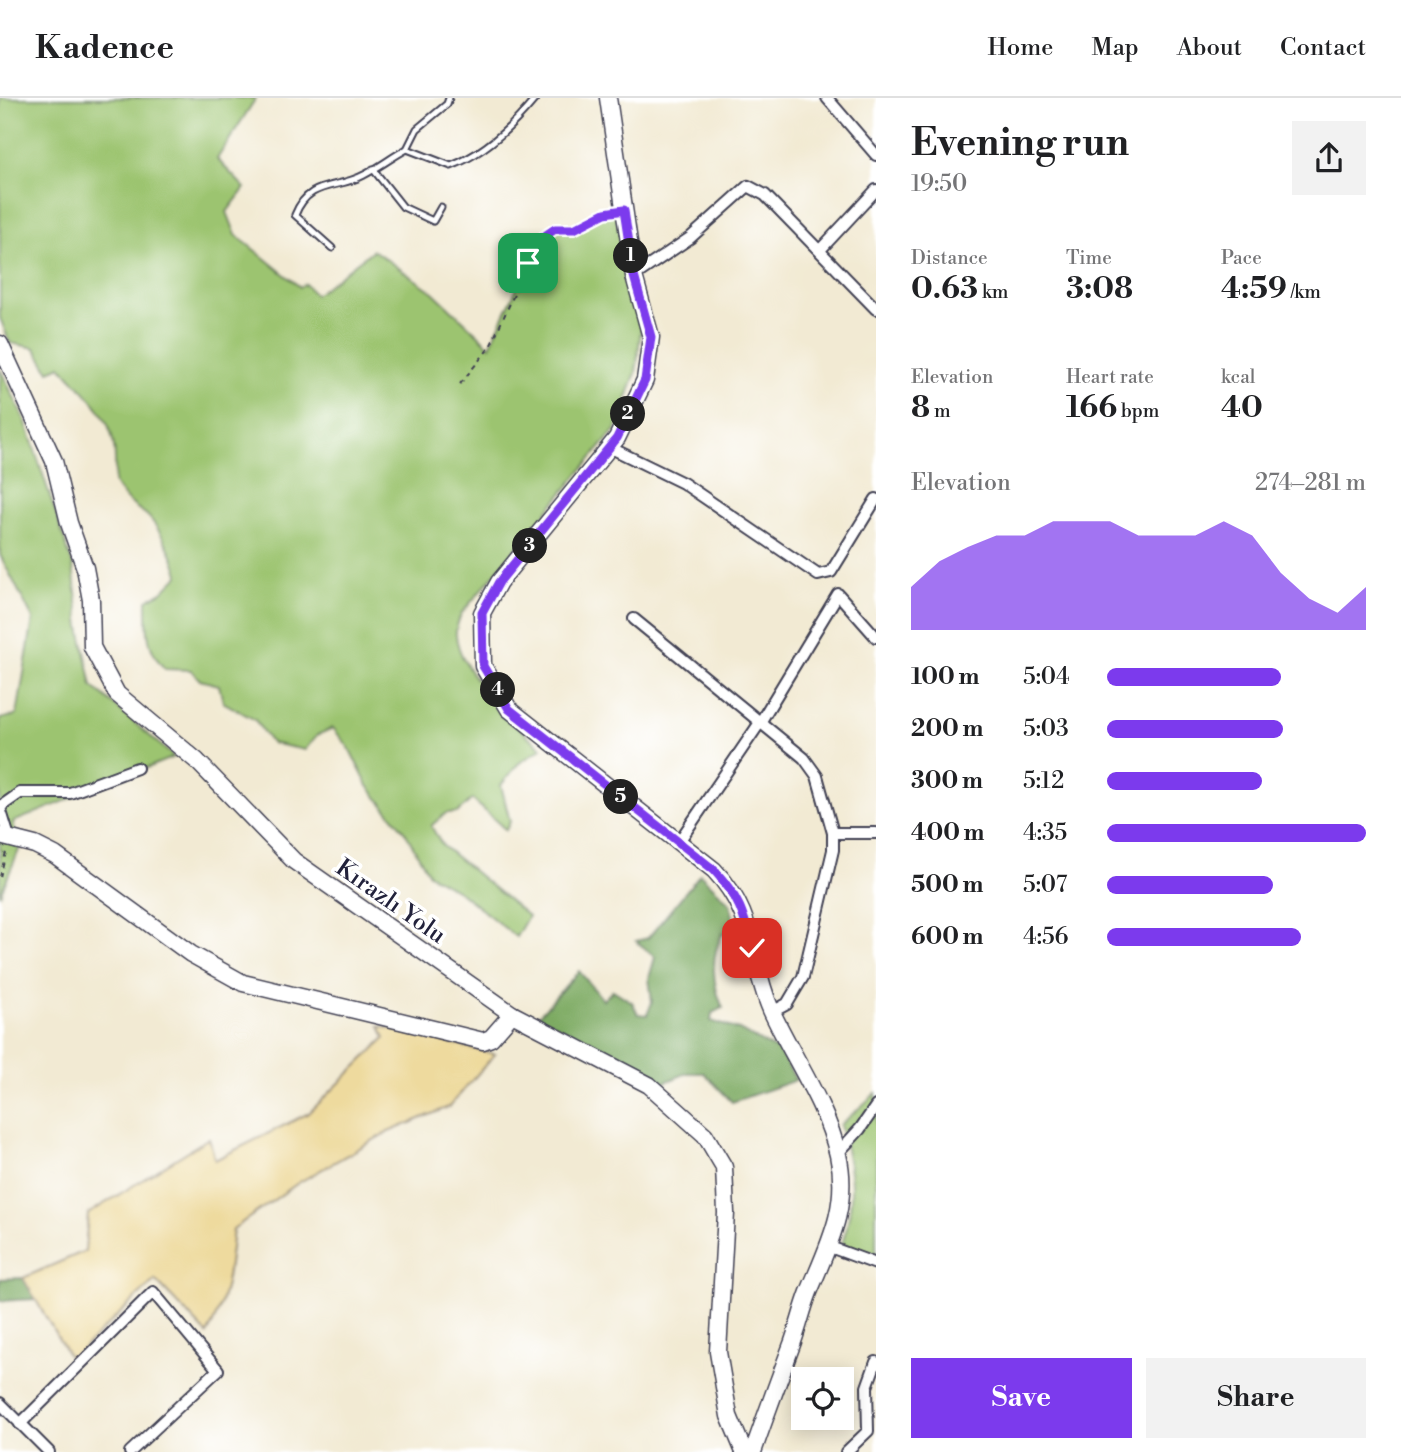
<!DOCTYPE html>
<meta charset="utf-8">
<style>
:root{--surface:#fff;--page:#f2f2f2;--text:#202124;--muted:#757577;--line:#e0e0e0;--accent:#7c3aed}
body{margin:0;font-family:"Libre Bodoni",serif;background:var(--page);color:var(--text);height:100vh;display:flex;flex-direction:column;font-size:26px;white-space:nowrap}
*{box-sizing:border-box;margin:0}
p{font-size:23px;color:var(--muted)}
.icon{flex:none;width:38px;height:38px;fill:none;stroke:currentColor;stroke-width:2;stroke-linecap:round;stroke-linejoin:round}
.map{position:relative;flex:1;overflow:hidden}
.panel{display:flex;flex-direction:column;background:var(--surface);width:525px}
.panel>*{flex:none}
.buttons{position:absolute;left:791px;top:1269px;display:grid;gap:14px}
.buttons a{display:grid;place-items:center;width:63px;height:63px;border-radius:0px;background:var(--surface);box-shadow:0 4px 18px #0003;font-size:35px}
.pin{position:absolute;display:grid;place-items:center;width:60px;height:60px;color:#fff;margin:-30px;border-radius:14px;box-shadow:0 4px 10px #0006}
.km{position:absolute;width:35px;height:35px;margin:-18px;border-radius:50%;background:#222;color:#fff;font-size:19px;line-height:35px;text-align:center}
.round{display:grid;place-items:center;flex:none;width:74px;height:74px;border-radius:0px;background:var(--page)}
.head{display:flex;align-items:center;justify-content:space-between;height:119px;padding:0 35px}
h1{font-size:38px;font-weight:700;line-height:52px}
.figures{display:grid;grid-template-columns:repeat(3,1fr);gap:10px;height:119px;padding:7px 35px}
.figures div{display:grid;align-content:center}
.figures b{font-size:30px;font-weight:700}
.figures small{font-size:19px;font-weight:400}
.figures p{font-size:19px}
.chart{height:196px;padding:14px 35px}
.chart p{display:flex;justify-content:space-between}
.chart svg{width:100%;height:126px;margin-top:7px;fill:var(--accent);opacity:.7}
.cta{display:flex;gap:14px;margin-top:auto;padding:14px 35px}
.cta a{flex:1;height:80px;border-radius:0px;background:var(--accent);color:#fff;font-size:28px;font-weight:700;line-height:80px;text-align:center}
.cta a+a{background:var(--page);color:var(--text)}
ul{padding:0 35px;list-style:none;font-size:23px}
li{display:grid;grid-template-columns:112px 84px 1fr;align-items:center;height:52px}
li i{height:18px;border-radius:9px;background:var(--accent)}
header{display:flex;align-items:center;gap:42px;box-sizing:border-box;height:98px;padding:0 35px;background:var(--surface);border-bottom:2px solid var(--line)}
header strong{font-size:33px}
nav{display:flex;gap:38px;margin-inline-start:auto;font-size:24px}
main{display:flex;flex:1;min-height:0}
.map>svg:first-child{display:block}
.green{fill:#9cc46f;stroke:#5f7355;stroke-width:2}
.forest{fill:#7daa62;stroke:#50664e;stroke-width:2}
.sand{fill:#eeda9e;stroke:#887e6c;stroke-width:2}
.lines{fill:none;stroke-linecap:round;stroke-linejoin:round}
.lane-casing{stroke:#414052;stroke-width:9}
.street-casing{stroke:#414052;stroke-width:14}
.secondary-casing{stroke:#414052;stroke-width:19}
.path{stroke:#414052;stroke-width:2;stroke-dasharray:5 5;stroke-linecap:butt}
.lane{stroke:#fff;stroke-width:5}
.street{stroke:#fff;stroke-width:10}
.secondary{stroke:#fff;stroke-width:16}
.route-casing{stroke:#fff;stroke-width:14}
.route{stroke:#7c3aed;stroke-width:9}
.labels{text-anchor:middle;stroke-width:7;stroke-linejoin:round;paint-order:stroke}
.street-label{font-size:24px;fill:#22223b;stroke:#fff}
</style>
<header>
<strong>Kadence</strong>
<nav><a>Home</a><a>Map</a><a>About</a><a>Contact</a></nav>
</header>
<main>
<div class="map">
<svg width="876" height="1354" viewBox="0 0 876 1354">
<rect width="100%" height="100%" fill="#fff"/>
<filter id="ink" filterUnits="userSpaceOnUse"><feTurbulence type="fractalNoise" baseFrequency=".0143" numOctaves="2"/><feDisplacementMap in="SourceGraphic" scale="14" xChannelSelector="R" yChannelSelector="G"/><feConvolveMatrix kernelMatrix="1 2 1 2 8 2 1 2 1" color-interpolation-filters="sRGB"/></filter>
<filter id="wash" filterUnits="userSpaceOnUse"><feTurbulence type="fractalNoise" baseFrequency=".00686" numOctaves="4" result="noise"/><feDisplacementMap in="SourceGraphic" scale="28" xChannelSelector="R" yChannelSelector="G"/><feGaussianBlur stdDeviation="1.57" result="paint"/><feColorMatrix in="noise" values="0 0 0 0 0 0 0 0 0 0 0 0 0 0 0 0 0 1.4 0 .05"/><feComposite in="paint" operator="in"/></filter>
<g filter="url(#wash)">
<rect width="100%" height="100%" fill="#f2ead3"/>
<g class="green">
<path d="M0,0H256L217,61L245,90L227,114L236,137L300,189L305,186L315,197L373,152L433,194L490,248L539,142L555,131H574L605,115L615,113L641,230L636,274L616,331L461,516C459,522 455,531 456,537C459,574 514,627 542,650L518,666L501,687L510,724L506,732L472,701L457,715H446L431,728L443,748L528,818L516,839L461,795L429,776L405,734L368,688L349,650L333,630L317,637L305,652L271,645L255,622L223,604L219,587L200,582L191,572L165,571C145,550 147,530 147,502L162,494L179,477C176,462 157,424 144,415C129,405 125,401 114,385C121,324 99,311 61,268L49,273L35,250L10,245L0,220Z"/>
<path d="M0,271L25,322L73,468L80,529L92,588L174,659L13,724L19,752L0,797V621L17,617L33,521L0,457Z"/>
<path d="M876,995V1157L842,1146C857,1101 852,1072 840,1027Z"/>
</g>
<g class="forest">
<path d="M700,776L730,805L736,832L723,835C710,859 712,886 723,910L712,915L711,923L739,932L779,953L796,982L732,1004L704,975H687L663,985L646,972L538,918L579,873L603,902L613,892L632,904L638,916L647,917L652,904L649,880L655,859L636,843L648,840Z"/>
<path d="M23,1180L35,1201L0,1203V1181Z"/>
</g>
<path class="sand" d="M380,928L495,956L449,1009L386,1035L298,1085L233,1131C229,1168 227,1203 207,1236L155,1182L71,1262L23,1180L85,1153L88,1116L209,1040L215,1062L309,1015L385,940Z"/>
</g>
<g filter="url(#ink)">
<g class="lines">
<g class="lane-casing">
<g id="lane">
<path d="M407,51L417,31L447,6L449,0"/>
<path d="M373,71L403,109L433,123L441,109"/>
<path d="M332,150L295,117C309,81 337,92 364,77C378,70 392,59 407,51L451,68C485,55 513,28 536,0"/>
</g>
</g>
<g class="street-casing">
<g id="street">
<path d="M827,0L876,57"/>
<path d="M820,152L876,92"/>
<path d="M634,178L690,140L748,88L765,97L876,211"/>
<path d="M609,349L683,385L818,477L831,474L876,401"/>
<path d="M634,521L804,660L817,678L833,735V752L803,879L787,906L772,914"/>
<path d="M0,709L20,695H70L137,670"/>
<path d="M0,710L9,739"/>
<path d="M833,735H876"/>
<path d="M678,745L761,623L838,496L876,539"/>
<path d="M838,1055L860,1031L876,1008"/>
<path d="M830,1149L876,1166"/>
<path d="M0,1305L49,1354"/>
<path d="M20,1326L153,1194L218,1272L130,1354"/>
<path d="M846,1354L868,1333L867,1289L876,1264"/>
</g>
</g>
<g class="secondary-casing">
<g id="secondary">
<path d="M608,0L634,178L651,239L645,282L617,340L499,484L482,515L483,568L509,611L714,772C757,817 748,859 771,912C793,960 826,1005 838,1057C850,1108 828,1148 809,1194C802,1212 798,1231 791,1249C778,1284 765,1319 753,1354"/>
<path d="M0,246L54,363L69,425L85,470L91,502L92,549L117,596L197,663L294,763L512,916L649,987L705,1037L724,1069L726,1115L718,1254L729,1318L744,1354"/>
<path d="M0,738L35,747L55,757L191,856L243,885L483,943L491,940L512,916"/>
</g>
</g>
<g class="path">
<path d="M460,286L490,249L539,142L555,131H574L609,114"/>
<path d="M0,779L6,754"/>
</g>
<use href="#lane" class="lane"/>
<use href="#street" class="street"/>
<use href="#secondary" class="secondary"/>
</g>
</g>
<g class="lines" filter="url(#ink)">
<g class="route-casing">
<path id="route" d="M528,165L539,142L555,131H574L605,115L624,112L634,178L651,239L645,282L617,340L499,484L482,515L483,568L509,611L714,772C739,799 744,816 752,850"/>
</g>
<use href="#route" class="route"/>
</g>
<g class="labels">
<g class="street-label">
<text transform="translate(391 803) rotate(35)" y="8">Kırazlı Yolu</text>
</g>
</g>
</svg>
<div class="buttons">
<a><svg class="icon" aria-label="locate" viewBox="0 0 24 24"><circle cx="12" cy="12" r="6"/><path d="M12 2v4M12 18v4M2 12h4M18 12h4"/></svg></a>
</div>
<div class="pin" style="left:528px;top:165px;background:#1e9e55"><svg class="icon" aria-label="arrive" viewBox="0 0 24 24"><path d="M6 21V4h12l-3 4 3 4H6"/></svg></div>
<div class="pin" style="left:752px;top:850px;background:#d93025"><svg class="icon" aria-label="check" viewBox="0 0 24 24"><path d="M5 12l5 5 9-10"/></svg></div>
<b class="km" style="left:631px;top:158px">1</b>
<b class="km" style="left:628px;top:316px">2</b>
<b class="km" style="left:530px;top:448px">3</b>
<b class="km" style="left:498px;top:592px">4</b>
<b class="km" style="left:621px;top:699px">5</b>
</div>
<section class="panel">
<div class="head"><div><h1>Evening run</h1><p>19:50</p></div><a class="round"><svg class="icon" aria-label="share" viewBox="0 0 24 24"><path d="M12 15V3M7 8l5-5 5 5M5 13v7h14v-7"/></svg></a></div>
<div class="figures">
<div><p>Distance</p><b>0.63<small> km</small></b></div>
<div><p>Time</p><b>3:08</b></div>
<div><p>Pace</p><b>4:59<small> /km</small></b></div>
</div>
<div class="figures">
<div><p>Elevation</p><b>8<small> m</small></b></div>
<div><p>Heart rate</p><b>166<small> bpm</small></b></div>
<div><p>kcal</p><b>40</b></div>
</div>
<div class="chart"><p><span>Elevation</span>274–281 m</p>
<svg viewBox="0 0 160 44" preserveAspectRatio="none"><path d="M0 44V29L10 20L20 15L30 11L40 11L50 6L60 6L70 6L80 11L90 11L100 11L110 6L120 11L130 24L140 33L150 38L160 29V44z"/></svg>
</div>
<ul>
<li><b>100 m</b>5:04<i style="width:67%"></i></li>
<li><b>200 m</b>5:03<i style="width:68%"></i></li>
<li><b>300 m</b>5:12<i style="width:60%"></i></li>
<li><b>400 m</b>4:35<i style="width:100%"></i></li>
<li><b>500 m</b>5:07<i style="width:64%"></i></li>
<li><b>600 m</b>4:56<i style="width:75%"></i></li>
</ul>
<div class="cta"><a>Save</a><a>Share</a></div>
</section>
</main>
